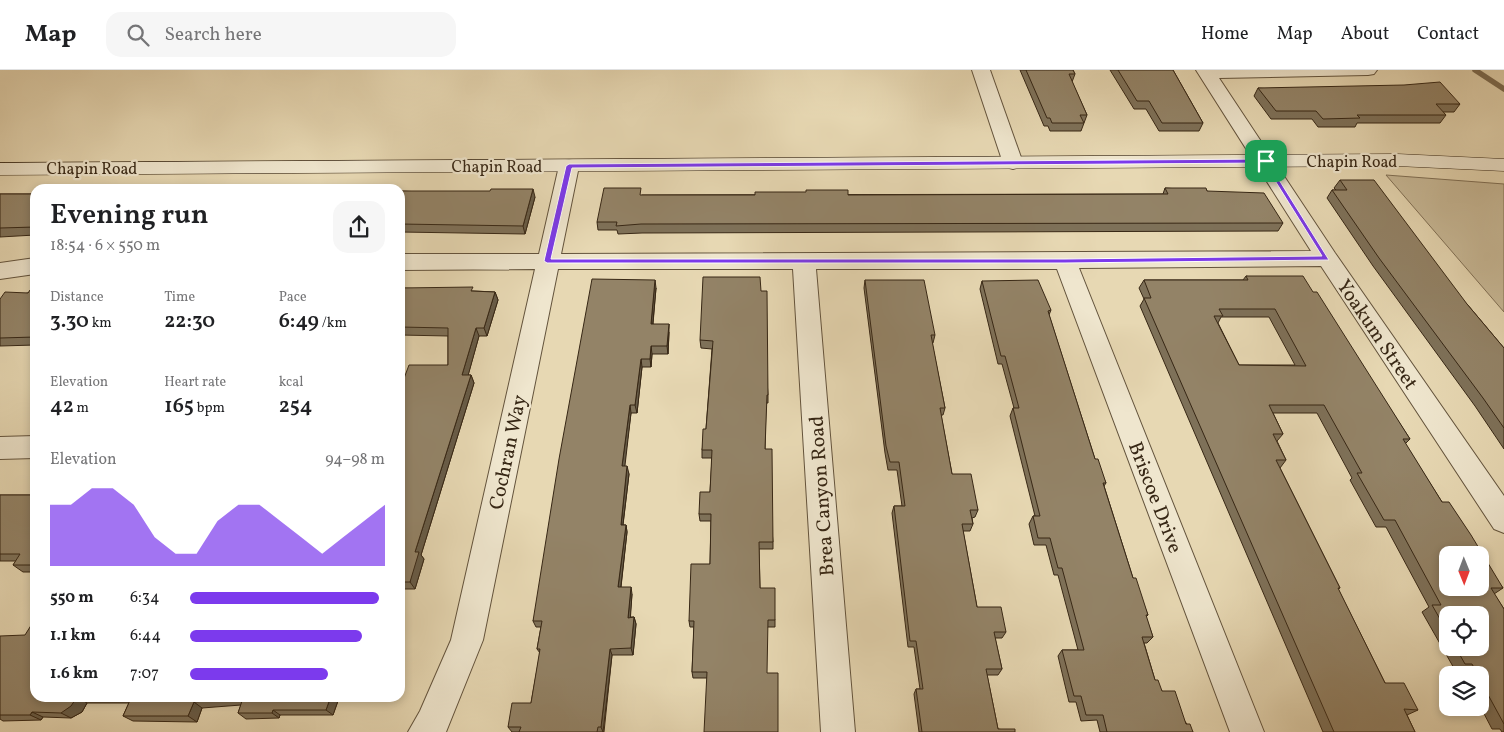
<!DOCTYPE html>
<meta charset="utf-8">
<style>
:root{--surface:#fff;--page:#f6f6f6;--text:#202124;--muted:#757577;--line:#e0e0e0;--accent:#7c3aed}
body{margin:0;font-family:Vollkorn,serif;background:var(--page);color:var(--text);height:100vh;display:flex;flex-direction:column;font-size:19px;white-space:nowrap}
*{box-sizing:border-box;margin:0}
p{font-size:16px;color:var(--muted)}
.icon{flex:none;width:28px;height:28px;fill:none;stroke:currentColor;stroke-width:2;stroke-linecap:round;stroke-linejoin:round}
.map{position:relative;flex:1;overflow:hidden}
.side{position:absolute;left:30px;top:114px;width:375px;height:518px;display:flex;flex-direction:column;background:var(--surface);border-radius:15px;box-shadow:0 2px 8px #0003}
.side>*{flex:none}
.needle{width:32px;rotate:179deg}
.buttons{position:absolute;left:1439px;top:476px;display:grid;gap:10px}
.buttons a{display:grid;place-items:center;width:50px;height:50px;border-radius:10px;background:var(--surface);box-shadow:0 2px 8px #0003;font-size:25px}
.pin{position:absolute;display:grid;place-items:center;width:42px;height:42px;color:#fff;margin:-21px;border-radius:10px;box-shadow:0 2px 8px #0006}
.round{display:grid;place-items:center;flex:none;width:52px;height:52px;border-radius:15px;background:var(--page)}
.head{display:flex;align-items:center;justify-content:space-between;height:85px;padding:0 20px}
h1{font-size:28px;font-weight:600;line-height:38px}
.stats{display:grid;grid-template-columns:repeat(3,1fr);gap:8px;height:85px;padding:5px 20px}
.stats div{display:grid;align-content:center}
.stats b{font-size:21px;font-weight:600}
.stats small{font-size:14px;font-weight:400}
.stats p{font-size:14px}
.chart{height:140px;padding:10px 20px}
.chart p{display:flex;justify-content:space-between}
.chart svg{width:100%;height:90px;margin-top:5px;fill:var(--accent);opacity:.7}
ul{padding:0 20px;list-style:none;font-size:16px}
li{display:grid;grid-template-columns:80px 60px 1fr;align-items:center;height:38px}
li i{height:12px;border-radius:6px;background:var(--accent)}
header{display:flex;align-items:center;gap:30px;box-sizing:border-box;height:70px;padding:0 25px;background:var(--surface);border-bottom:1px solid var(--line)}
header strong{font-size:24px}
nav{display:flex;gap:28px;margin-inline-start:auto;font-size:18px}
.search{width:350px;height:45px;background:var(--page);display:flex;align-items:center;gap:12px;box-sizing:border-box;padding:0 18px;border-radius:15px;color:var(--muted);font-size:19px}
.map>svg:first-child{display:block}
.green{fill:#c9ba98;stroke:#807056}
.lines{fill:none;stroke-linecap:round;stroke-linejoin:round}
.stream{stroke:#7d6d53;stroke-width:5.5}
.street-casing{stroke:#63533c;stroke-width:2}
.secondary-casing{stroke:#372715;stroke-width:1}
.street{fill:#efe6ce;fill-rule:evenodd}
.secondary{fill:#efe6ce;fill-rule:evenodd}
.wall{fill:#7e7159;stroke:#372715;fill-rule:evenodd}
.shaded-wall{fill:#675c48;stroke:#372715}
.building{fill:#938367;stroke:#372715;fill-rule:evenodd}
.route{fill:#7c3aed;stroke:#fff;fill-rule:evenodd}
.labels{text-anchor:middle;stroke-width:4.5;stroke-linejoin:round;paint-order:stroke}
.far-street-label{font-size:16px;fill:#372715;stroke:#efe6ce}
.street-label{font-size:20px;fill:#372715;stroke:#efe6ce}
</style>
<header>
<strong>Map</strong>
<div class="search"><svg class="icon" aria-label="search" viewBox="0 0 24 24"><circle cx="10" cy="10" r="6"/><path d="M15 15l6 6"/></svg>Search here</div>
<nav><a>Home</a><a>Map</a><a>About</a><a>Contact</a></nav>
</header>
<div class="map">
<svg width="1504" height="662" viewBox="0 0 1504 662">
<rect width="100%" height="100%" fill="#e7d8b3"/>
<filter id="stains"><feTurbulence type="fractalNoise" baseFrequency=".004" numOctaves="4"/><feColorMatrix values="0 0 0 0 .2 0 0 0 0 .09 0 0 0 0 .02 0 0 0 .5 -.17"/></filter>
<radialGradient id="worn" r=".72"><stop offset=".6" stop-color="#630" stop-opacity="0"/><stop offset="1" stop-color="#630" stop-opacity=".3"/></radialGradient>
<path class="green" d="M1386,105L1504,114V242Z"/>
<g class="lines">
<path class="stream" d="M1475,0L1504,19"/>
<g class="street-casing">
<g id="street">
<path d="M972,0H990L1023,93L1020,97L1013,99L1006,97L1003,93Z"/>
<path d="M1196,0H1377L1374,4L1368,5L1219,8L1335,183L1504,426V463L1494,459L1321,196L1079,198L1264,662H1230L1057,199H816L855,662H821L793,199H558L483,570L446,662H408L420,641L451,570L535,199L400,200V184H539L559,96L562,92L569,90L576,92L579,96L561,184L1311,181Z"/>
<path d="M35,188V204L0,209V193Z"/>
<path d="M35,366V388L0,389V367Z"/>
</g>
</g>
<g class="secondary-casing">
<path id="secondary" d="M1397,84L1504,89V101L1397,96L0,105V93Z"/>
</g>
<use href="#street" class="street"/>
<use href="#secondary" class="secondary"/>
</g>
<g class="wall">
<path d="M1020,0H1073L1075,4L1072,12L1087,45L1081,61H1050L1048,56H1044Z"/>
<path d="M1110,0H1173L1203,53L1199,61H1159L1146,39H1134Z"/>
<path d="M1258,18L1460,34L1454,42H1443L1446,45L1440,53H1357L1355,57H1318L1312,49H1271L1254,26Z"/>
<path d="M1340,110L1467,234L1504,278V379L1475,336L1373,196L1327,128L1332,120H1336L1334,118Z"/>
<path d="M1165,118L1207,121L1283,153L1278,161L642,163L618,164L617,160H598L597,152L642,125L1163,124Z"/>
<path d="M400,121L535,127L525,164L400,162Z"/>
<path d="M0,124H34L35,125V165L0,167Z"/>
<path d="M1246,206L1313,222L1410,369L1405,374L1442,432L1503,518L1494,524L1504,539V662H1502L1500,659H1492L1480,636V605H1464L1461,600H1455L1422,542L1429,537L1386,457H1376L1350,410L1352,408L1317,343H1273L1283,364L1277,371L1286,390L1280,398L1340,518L1338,519L1385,613L1418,640L1407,645L1415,662H1323L1140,236L1144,229L1139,218L1144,210H1243ZM1221,247H1269L1295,295H1239L1218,253ZM1448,545L1480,578H1448Z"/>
<path d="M865,210L935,265L933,273H932L945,338L943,345H941L952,404L978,440L975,447L972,448L973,454L970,461H963L977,537L1006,562L1002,568H995L1002,599L998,605H987L998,659L1015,662H919L914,624L916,619H920L914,577H908L892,443L894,436H902L897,400H888L885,383L864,218Z"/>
<path d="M982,211L1051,240L1049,245L1095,389L1106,413L1104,416L1133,508L1148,545L1146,547L1153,567L1147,573H1144L1155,610L1162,621L1193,662H1100L1097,650L1081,651L1076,632H1069L1058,586L1062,580H1078L1058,505H1054L1046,475H1034L1029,454L1033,446H1035L1010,346L1013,338H1014L1002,294H998L980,219Z"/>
<path d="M400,218L474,221L495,222L498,230L487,266H479L468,305H471L474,313L421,485L424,489L415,519H400V319L448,295V266L400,265Z"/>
<path d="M656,218L653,254L669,262L668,284H652L651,297H642L637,343H631L624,396L629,404L623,455H626L627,462L621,517L632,524L630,547H634L636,554L633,585H612L604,662H512L508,657L531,633L540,583L537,579L541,557H536L533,551Z"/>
<path d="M35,220V275L0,276V229L28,223Z"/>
<path d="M761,221L768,325V333H766L765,379L773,472V479H759L760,518L775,550V557H768L707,608H693L692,602L694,557H690L689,551L710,494L711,451H700L699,444L710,422L712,388H702V380L706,359L712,279L701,278L700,270Z"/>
<path d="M0,425H35V502H23L13,495L16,491H0Z"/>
<path d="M0,566L35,626H375L374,628H339L333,645H280L279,648L246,649L238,643L241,635L202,638L197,652L133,651L123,646L129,633H87L82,642L71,648L43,647L41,650L3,651L0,649Z"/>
</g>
<g class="shaded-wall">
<path d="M533,119L535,127L525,164L523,156Z"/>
<path d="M655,210L656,218L652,262L651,254Z"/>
<path d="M495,222L498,230L487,266L484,258Z"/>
<path d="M669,254V262L668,284L667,276Z"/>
<path d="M476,258L479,266L466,313L462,305Z"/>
<path d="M651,276L652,284L651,297L650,289Z"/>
<path d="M641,289L642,297L637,343L635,335Z"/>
<path d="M471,305L474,313L421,485L424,489L415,519L410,512L415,482Z"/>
<path d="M630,335L631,343L624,404L622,396Z"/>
<path d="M627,396L629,404L622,462L621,455Z"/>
<path d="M626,455L627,462L620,524L618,517Z"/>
<path d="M631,517L632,524L630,554L628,548Z"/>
<path d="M634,547L636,554L633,585L631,578Z"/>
<path d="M610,579L612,585L603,662L601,657Z"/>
<path d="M331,626H336L339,628L333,645L326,640Z"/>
<path d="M77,627L87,633L82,642L71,648L61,643Z"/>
<path d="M194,632L202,638L197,652L188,646Z"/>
<path d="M273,640L280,645L279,648L272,643Z"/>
<path d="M32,642L43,647L41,650L30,645Z"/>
</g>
<g class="building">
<path d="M1026,0H1073L1075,4H1069L1087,45H1080L1084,53H1052L1050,48H1047Z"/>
<path d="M1118,0H1173L1203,53H1162L1149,31H1137Z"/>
<path d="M1440,12L1460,34H1436L1446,45H1357L1360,48L1323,49L1316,41H1276L1258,18L1404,15Z"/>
<path d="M1340,110H1374L1467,234L1504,278V358L1483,328L1379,188L1332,120H1347Z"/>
<path d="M604,118H641L640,125H755V122H806V120H848V125L1168,124L1165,118H1206L1207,121L1264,123L1283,153L641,154L616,156L617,152H597Z"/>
<path d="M491,119H533L523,156L400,154V121H490Z"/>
<path d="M0,124H34L31,127H35V157L0,158Z"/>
<path d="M1246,206H1303L1313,222H1317L1410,369H1403L1442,432H1449L1471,465L1503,518H1491L1504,539V654L1480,610V605H1478L1472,594H1465L1456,578H1480V545H1448V563L1432,535H1441L1395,450H1384L1357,403H1362L1324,335H1269L1283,364H1273L1286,390H1276L1340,518H1338L1385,613H1404L1418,640L1404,639L1415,662H1334L1144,228H1151L1144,210H1248ZM1219,239H1275L1306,296L1239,295L1214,246H1223ZM1448,485H1480V518H1448Z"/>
<path d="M703,207H760L761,221H767L768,325H767L765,379H772L773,472H759L760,518H775V550H768L767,603H778V662H704L707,602H692L694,551H689L691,494H710L711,444H699L700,422H710L712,380H702L703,359H706L713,271L700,270Z"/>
<path d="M592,209L655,210L651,254H669L667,276H651L650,289H641L635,335H630L622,396H627L621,455H626L618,517H631L628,548L634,547L631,578L610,579L601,657H598L597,662H519L521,657H508L512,633H531L540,579H537L542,551H533L559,389Z"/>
<path d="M865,210H924L935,265H931L945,338H940L952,404H971L978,440H970L973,454H962L977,537H1001L1006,562H994L1002,599H986L998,659H1015V662H922L916,619H923L916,571H910L894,436H905L899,392H890L886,376Z"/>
<path d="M1038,210L1051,240L1048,241L1095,389H1098L1106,413H1103L1133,508H1136L1148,545H1146L1153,567H1142L1155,610H1158L1162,621H1175L1186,654H1190L1193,662H1107L1103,645H1086L1081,626H1074L1062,580H1084L1062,498H1058L1050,468H1038L1033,446H1040L1013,338H1019L1005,286H1001L982,211Z"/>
<path d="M473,217L471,221L495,222L484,258H476L462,305H471L415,482H419L410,512H400V319L409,295H448V258L400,257V218Z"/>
<path d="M30,220H35V267L0,268V229L5,222L28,223Z"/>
<path d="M0,425H35V495H13L20,484H0Z"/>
<path d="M35,549V626H331L326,640H273L272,643H238L243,628L194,632L188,646H123L131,628L77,627L71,636L61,643L32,642L30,645H0V566L25,565Z"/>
</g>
<path class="route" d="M1266,89L1329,190L1065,193H547L544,191L566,96L569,94ZM1264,93L1322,186L1065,189H551L572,98Z"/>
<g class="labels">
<g class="far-street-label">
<text x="1352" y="97">Chapin Road</text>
<text x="497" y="102">Chapin Road</text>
<text x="92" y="104">Chapin Road</text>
</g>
<g class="street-label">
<text transform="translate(1378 264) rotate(56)" y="7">Yoakum Street</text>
<text transform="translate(507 382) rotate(-78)" y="7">Cochran Way</text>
<text transform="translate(821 426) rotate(-94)" y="7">Brea Canyon Road</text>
<text transform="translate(1156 427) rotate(69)" y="7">Briscoe Drive</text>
</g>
</g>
<rect width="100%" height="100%" filter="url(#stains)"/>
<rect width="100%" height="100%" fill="url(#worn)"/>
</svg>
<div class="buttons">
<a><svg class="needle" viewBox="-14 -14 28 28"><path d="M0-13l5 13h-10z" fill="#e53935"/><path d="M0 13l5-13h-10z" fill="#757577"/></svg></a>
<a><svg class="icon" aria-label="locate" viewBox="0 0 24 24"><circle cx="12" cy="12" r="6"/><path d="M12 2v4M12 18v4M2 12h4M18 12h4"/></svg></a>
<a><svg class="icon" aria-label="layers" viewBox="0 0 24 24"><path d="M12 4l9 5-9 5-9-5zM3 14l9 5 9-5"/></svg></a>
</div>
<div class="pin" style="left:1266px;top:91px;background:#1e9e55"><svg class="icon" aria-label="arrive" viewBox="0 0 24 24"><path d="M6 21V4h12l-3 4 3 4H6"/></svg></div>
<section class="side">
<div class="head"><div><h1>Evening run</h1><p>18:54 · 6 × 550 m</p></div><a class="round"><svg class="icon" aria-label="share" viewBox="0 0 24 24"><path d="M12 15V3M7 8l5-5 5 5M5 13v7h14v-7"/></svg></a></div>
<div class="stats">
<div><p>Distance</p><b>3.30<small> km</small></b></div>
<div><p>Time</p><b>22:30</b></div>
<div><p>Pace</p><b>6:49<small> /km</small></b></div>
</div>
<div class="stats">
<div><p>Elevation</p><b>42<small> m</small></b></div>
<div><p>Heart rate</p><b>165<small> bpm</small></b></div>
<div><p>kcal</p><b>254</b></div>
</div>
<div class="chart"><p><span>Elevation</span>94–98 m</p>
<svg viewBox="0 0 160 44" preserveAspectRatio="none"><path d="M0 44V14L10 14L20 6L30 6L40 14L50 30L60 38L70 38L80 22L90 14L100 14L110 22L120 30L130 38L140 30L150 22L160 14V44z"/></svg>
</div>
<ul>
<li><b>550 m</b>6:34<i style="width:97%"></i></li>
<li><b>1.1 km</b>6:44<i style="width:88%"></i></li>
<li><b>1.6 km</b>7:07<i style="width:71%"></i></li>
</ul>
</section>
</div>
